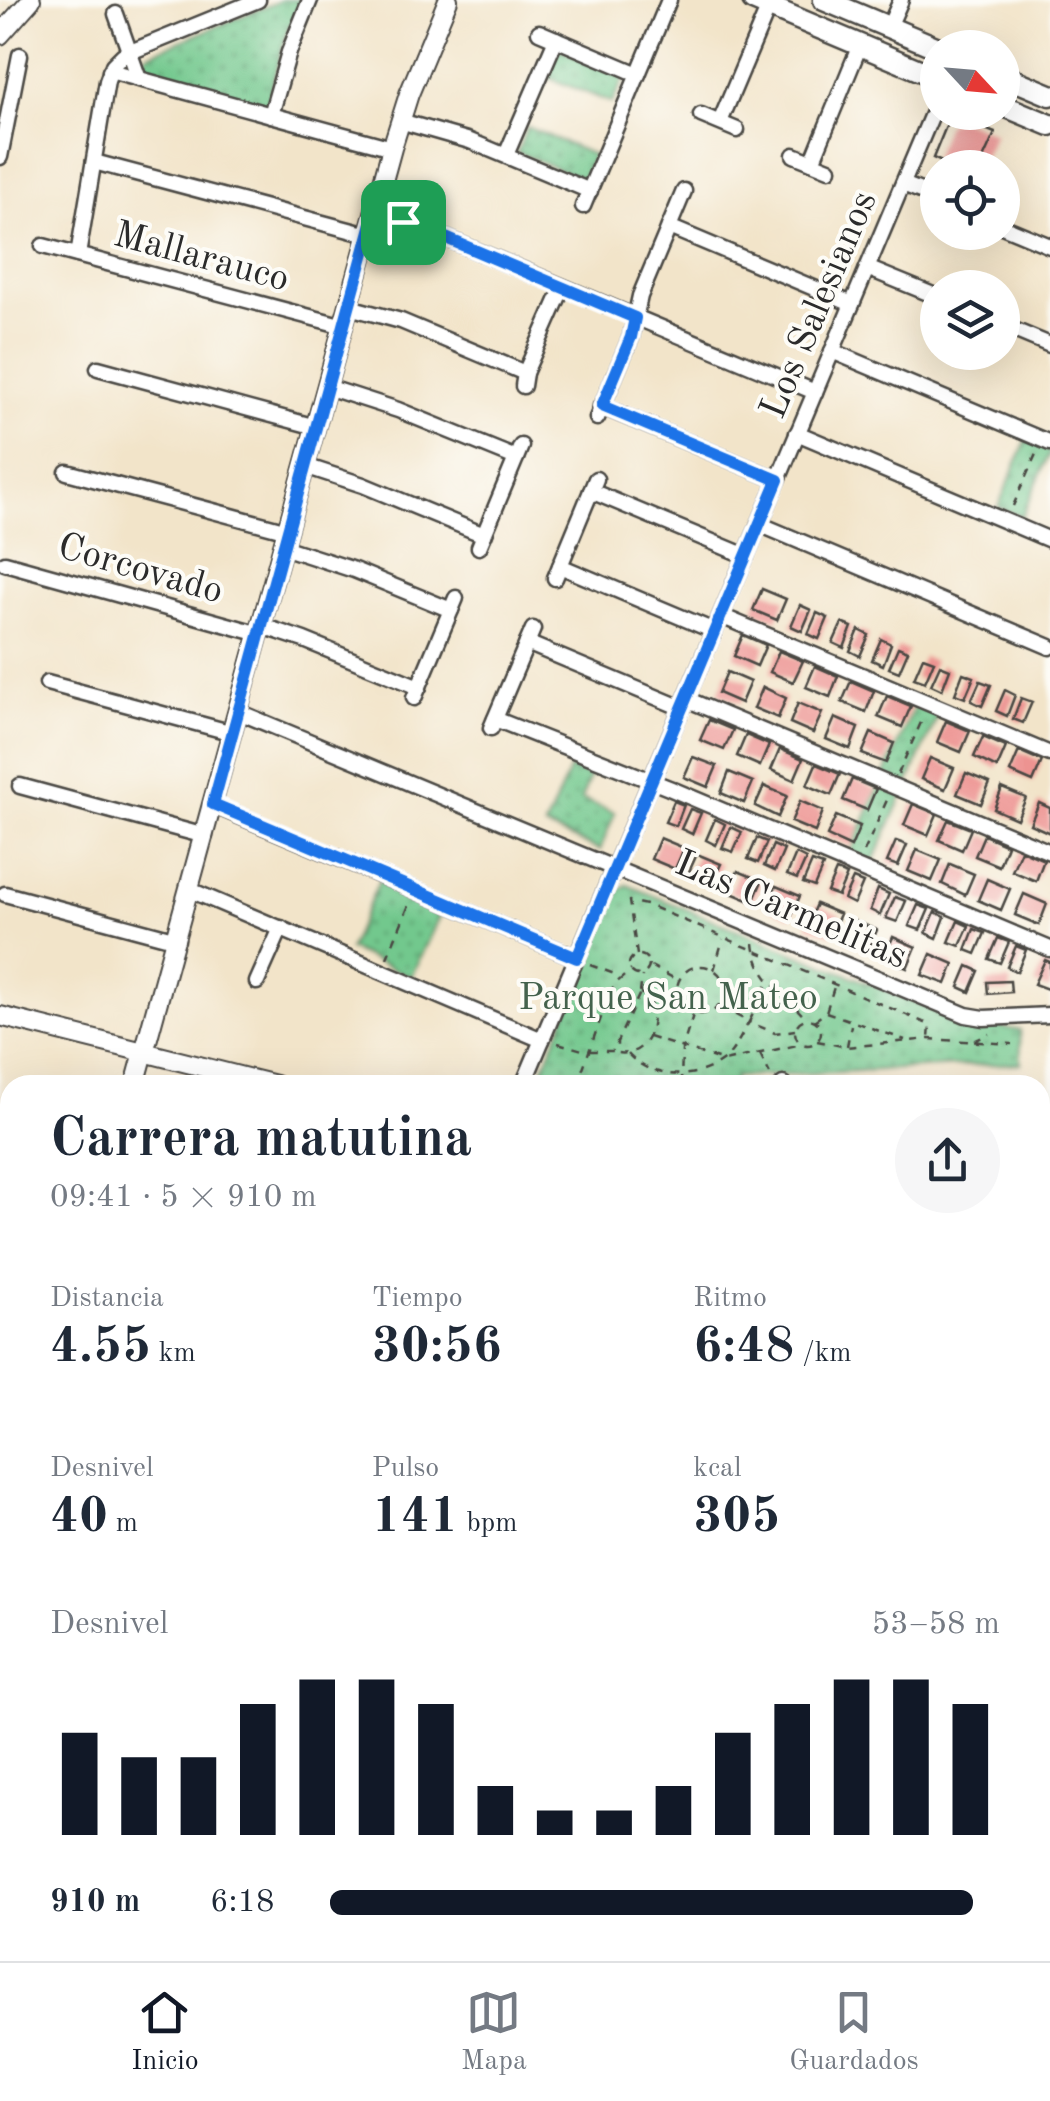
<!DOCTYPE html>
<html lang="es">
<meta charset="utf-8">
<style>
:root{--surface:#fff;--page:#f6f6f7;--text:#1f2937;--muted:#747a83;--line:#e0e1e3;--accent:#111827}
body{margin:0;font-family:"Old Standard TT",serif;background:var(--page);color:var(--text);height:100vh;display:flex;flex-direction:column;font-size:38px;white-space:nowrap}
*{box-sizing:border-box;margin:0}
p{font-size:32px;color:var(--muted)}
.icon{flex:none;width:55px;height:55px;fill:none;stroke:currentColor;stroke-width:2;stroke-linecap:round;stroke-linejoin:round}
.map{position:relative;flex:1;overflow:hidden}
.details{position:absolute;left:0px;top:1075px;width:1050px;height:888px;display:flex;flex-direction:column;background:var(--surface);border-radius:30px 30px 0 0;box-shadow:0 10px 40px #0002}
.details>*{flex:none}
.needle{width:65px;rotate:116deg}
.tools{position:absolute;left:920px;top:30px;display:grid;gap:20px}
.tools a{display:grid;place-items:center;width:100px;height:100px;border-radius:50%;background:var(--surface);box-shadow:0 10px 40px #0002;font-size:50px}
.pin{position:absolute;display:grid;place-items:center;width:85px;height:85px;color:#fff;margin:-42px;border-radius:20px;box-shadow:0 5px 15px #0006}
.round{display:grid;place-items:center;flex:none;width:105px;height:105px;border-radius:52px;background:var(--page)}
.summary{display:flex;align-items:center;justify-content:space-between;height:170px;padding:0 50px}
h1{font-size:55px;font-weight:700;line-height:75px}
.figures{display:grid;grid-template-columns:repeat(3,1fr);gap:15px;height:170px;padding:10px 50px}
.figures div{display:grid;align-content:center}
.figures b{font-size:50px;font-weight:700}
.figures small{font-size:28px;font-weight:400}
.figures p{font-size:28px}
.chart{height:280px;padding:20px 50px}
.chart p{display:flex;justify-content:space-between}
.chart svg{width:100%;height:180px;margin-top:10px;stroke:var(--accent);stroke-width:6}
ul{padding:0 50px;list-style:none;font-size:32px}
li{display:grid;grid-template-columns:160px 120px 1fr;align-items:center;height:75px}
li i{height:25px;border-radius:12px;background:var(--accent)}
.dock{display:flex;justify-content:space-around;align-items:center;height:140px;border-top:2px solid var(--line);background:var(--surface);font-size:28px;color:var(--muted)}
.dock a{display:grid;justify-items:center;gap:5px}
.dock .current{color:var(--accent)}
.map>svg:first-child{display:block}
.grass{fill:url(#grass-dots);stroke:#4e7a5c;stroke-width:2.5}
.building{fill:#ed9391}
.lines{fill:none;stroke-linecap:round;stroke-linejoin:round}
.minor-casing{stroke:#494743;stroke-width:19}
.tertiary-casing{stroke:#494743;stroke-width:22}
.secondary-casing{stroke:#494743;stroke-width:25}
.path{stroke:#494743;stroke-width:2.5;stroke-dasharray:8 8;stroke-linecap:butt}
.minor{stroke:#fff;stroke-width:14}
.tertiary{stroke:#fff;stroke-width:18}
.secondary{stroke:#fff;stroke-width:20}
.route-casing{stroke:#fff;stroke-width:20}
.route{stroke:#1a73e8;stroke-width:12}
.labels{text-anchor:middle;stroke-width:8;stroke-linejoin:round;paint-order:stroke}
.street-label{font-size:38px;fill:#2b2b2b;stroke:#fdfcf7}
.park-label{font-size:38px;fill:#44624d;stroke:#fdfcf7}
</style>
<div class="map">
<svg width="1050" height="1961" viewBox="0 0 1050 1961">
<defs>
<pattern id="grass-dots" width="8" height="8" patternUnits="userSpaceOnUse" patternTransform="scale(2.5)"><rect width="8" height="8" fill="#72c88d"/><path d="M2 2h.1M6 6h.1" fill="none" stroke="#5ea373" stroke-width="1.8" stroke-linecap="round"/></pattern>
</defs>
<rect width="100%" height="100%" fill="#fdfcf7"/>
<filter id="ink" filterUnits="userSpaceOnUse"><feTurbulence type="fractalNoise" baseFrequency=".01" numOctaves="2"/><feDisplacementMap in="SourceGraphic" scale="20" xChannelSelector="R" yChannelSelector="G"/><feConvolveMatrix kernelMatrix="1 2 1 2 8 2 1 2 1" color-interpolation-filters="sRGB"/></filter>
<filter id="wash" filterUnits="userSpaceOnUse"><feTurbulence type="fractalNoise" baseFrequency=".0048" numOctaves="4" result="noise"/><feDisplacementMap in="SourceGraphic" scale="40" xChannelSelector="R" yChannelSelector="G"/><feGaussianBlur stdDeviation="2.25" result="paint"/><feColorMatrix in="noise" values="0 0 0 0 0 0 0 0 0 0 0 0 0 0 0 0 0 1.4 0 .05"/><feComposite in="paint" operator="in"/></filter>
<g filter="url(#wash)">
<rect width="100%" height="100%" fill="#f2e4c9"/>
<g class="grass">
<path d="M282,0H302L286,34L266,106L143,68L146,55Z"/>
<path d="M555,47L625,77L612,103L544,76Z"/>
<path d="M527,127L593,155L583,179L517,152Z"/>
<path d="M1027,439L1050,452L1022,517L998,507Z"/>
<path d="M916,703L939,713L872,866L849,856Z"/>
<path d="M570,768L590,777L581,799L615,813L600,850L545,827Z"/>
<path d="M380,879L443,908L411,977L349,949Z"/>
<path d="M627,885L969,1024L1020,1030L1021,1063L735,1077L732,1085H536L620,889Z"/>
</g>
<g id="blocks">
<g class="building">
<path d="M958,118L995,133L979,168H955L933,158L947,124Z"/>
<path d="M762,589L786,599L777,620L753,610Z"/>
<path d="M800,605L811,610L802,631L791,626Z"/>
<path d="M817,613L828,618L819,639L808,634Z"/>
<path d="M842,623L852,627L844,648L833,643Z"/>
<path d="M859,630L869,635L860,656L850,651Z"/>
<path d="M743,635L766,645L757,666L734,656Z"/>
<path d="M881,639L891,644L883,665L872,660Z"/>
<path d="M898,647L908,651L899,672L889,668Z"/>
<path d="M779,651L803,661L793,682L770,672Z"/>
<path d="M923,657L934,661L925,682L914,678Z"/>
<path d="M940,665L950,669L942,690L931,685Z"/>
<path d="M815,666L838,676L830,697L806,687Z"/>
<path d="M727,672L750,682L741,703L718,693Z"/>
<path d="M963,673L974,677L965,698L955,694Z"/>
<path d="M851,681L874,691L866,712L842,702Z"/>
<path d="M980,681L991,685L982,706L971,701Z"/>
<path d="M763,687L786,698L778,718L754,708Z"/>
<path d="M1005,690L1015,695L1007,716L996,711Z"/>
<path d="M887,696L911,706L902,727L878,717Z"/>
<path d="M1021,698L1032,702L1023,723L1013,719Z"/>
<path d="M798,703L822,713L813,733L790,723Z"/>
<path d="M835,718L858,728L850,749L826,739Z"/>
<path d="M709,720L733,730L724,750L700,740Z"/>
<path d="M946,721L970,731L961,752L937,742Z"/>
<path d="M871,733L894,743L886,763L862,754Z"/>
<path d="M746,735L769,745L760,766L737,756Z"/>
<path d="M983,737L1006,747L997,768L974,757Z"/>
<path d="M780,749L803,759L794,780L771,770Z"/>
<path d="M1019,751L1042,761L1033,782L1010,772Z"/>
<path d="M693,757L717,766L708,787L684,777Z"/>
<path d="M930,758L954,768L945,789L921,779Z"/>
<path d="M816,764L840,774L831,795L807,785Z"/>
<path d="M729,772L753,782L744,803L721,793Z"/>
<path d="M966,773L990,783L981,804L957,794Z"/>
<path d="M852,779L876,789L867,810L843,800Z"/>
<path d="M764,786L787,796L778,817L755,806Z"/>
<path d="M1002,788L1026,798L1017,819L994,809Z"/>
<path d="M674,801L684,805L676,826L665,822Z"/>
<path d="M800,801L823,811L815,832L791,822Z"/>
<path d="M1039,803L1050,808V833L1030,824Z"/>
<path d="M913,804L937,814L928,835L904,825Z"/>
<path d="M690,809L701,813L692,834L681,829Z"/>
<path d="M836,816L860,826L851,847L827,836Z"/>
<path d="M715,819L725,824L716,845L706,840Z"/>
<path d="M948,820L971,829L962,850L939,840Z"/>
<path d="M731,827L742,832L733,852L722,848Z"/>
<path d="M984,835L1007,845L999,866L975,856Z"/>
<path d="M660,838L684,848L675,869L651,859Z"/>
<path d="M757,838L767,842L758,863L748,859Z"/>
<path d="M896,841L907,845L898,866L887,862Z"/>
<path d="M773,845L784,850L775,871L764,866Z"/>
<path d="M917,850L941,860L932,881L908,871Z"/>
<path d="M1021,850L1044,860L1036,881L1012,871Z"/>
<path d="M697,854L721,864L712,884L688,874Z"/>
<path d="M796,854L806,859L797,879L787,875Z"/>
<path d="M812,862L823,866L814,887L803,883Z"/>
<path d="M950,864L974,874L965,895L942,884Z"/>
<path d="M738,871L762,881L753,902L729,892Z"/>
<path d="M836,871L847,875L838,896L827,892Z"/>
<path d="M853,879L863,883L854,904L844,899Z"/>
<path d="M987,879L1010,889L1001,910L978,900Z"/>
<path d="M776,886L800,896L791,917L767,907Z"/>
<path d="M878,889L889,894L880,915L870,910Z"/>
<path d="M1024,894L1047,904L1039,925L1015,915Z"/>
<path d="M895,897L906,901L897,922L886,918Z"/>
<path d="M816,904L840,914L831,935L807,925Z"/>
<path d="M918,905L929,909L920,930L909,926Z"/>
<path d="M935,912L945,917L937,938L926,933Z"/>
<path d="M853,920L877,930L868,951L844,940Z"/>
<path d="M958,921L969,926L960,946L949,942Z"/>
<path d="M974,929L985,933L976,954L966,950Z"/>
<path d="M893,937L916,947L907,968L884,958Z"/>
<path d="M998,938L1009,942L1000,963L989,959Z"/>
<path d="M1016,946L1026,950L1017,972L1007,967Z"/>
<path d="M931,954L954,964L946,984L922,975Z"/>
<path d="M1045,960L1050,962V990L1034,984Z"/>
<path d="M968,966L979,971L970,992L959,987Z"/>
<path d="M1010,981L1011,992L988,994L987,982Z"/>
<path d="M0,1621L10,1625V1653L0,1677Z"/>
<path d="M0,1756L10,1760V1789L0,1786Z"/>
<path d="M0,1839L10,1842V1905L2,1902L6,1890L0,1888Z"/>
</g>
</g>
</g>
<g filter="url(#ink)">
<use href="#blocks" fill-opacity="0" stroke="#494743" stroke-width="2.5"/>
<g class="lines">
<g class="minor-casing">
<g id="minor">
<path d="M116,14L139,79"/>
<path d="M889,27L901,0"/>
<path d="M539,32L638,74"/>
<path d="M110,71L392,148"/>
<path d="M271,115L289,52L310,0"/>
<path d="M701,115L737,130"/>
<path d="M400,121L470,141L590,191"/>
<path d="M720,122L769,6"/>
<path d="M506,155L556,39"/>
<path d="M794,155L829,169"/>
<path d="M0,157L20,55"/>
<path d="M94,162L368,235"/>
<path d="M812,162L860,45"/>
<path d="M903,184L938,198"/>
<path d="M583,206L669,0"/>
<path d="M375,211L434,233L815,392"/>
<path d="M1002,226L1050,246"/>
<path d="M669,227L852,304"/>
<path d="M43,246L344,326"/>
<path d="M78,255L107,81L113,65L123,55L258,0"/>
<path d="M867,268L938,297"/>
<path d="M349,307L401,321L525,373"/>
<path d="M1002,325L1050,345"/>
<path d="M832,351L1050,443"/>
<path d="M98,368L316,427"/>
<path d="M523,386L525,373L563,287"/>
<path d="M327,387L398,410L516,458"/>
<path d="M601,406L778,480"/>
<path d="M597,418L631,337L640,296L684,191"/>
<path d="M797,433L1050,540"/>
<path d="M305,466L363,485L484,535"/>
<path d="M67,472L288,531"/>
<path d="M591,491L746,556"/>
<path d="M759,524L1050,647"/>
<path d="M283,547L354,570L451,610"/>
<path d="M479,547L521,446"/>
<path d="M5,563L260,634"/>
<path d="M560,566L714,631"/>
<path d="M555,578L596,479"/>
<path d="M721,616L1050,754"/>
<path d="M262,626L304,640L419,687"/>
<path d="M527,643L682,708"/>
<path d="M47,683L233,733"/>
<path d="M414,698L456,598"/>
<path d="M686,699L1050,852"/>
<path d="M239,712L966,1015L984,1018L1050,1015"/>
<path d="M495,719L669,788L1050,949"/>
<path d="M491,728L533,629"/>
<path d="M20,786L205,836"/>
<path d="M213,805L577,958"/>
<path d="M190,890L542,1040"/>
<path d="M5,894L177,940"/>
<path d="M257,982L281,928"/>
<path d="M523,1085L938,100"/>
<path d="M783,1085V1084"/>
<path d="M0,1137L10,1138"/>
<path d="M1040,1179L1050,1182"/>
<path d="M1040,1360L1050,1322"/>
<path d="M1040,1521L1050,1523"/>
<path d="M1040,1620L1050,1622"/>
<path d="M0,1720L10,1724"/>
<path d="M1040,1816L1050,1793"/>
<path d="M315,1952L338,1961"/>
<path d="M617,1952L641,1961"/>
<path d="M897,1952L917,1961"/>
<path d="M841,1958L843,1952"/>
<path d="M71,1961L74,1952"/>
<path d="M180,1961L183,1952"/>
<path d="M522,1961L525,1952"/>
<path d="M978,1961L982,1952"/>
</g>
</g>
<g class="tertiary-casing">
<g id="tertiary">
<path d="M0,35L31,0"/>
<path d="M0,1016L275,1085"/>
<path d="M135,1085L392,148L409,94L448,0"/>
<path d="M1040,1292L1050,1295"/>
<path d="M0,1454L10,1456"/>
<path d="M0,1497L10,1466"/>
<path d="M0,1509L10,1514"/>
<path d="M1040,1833L1050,1835"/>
<path d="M1040,1868L1050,1874"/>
</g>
</g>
<g class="secondary-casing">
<g id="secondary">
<path d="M753,0L938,78"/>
<path d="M824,0L938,48"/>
<path d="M1002,75L1050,95"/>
<path d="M1002,105L1050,125"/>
</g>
</g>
<g class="path">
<path d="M1013,506L1036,454"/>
<path d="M898,774L923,718"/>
<path d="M864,852L887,800"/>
<path d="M754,943C757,980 785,993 806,1019"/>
<circle cx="639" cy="965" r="10"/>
<path d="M637,955L629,901L650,906L930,1025L929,1039"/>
<path d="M387,958L409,905"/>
<path d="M590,965L620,976"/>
<path d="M651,966L679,981"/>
<circle cx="701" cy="990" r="24"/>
<path d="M714,970L723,939"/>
<path d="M640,993L649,997C659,1021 649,1058 617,1053V1042Z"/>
<path d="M640,993L642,976"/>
<path d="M721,1007L749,1022L768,983"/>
<path d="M826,1012L905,1040"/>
<circle cx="808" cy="1032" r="13"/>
<path d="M814,1021L826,1012L835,984"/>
<path d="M649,1037L724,1061L802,1044"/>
<path d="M817,1041L847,1047L929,1039L1012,1044"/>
<path d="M974,1041L989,1034"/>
<path d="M558,1043L586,1051H614"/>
<path d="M847,1046L851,1025"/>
<path d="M628,1054C650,1079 695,1081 722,1061C733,1054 742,1034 749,1022L775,1033L795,1030"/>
<path d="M760,1054L770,1074"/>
<path d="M577,1085L607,1001L615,984L631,970"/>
<path d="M681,1085L682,1049L693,1015"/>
<path d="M116,1952L123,1961"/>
<path d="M128,1961L150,1952"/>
</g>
<use href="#minor" class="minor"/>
<use href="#tertiary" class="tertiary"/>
<use href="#secondary" class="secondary"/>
</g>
</g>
<g class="lines" filter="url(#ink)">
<g class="route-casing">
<path id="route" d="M375,212L434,233L635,318L631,337L602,406L778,480L577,958L213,804Z"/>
</g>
<use href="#route" class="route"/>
</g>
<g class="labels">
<g class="street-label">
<text transform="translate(202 255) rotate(15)" y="13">Mallarauco</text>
<text transform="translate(817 304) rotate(-67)" y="13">Los Salesianos</text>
<text transform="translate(141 567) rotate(16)" y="13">Corcovado</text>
<text transform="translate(792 908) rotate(23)" y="13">Las Carmelitas</text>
</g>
<g class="park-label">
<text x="668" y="1009">Parque San Mateo</text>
</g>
</g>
</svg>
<div class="tools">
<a><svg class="needle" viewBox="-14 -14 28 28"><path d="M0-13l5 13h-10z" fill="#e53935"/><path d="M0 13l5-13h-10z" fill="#747a83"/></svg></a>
<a><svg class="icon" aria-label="locate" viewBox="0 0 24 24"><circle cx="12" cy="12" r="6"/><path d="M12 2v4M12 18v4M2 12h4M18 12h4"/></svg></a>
<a><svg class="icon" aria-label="layers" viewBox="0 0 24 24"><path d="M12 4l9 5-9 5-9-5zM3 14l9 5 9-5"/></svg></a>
</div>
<div class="pin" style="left:403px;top:222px;background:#1e9e55"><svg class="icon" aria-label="arrive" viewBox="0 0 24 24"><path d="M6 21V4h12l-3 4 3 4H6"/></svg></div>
<section class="details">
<div class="summary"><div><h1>Carrera matutina</h1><p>09:41 · 5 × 910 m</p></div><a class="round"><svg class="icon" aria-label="share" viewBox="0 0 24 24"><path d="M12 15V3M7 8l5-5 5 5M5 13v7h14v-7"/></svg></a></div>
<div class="figures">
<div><p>Distancia</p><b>4.55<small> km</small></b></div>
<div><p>Tiempo</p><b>30:56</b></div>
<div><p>Ritmo</p><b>6:48<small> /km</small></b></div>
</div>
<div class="figures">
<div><p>Desnivel</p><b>40<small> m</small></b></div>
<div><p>Pulso</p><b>141<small> bpm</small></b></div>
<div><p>kcal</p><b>305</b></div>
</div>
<div class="chart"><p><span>Desnivel</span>53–58 m</p>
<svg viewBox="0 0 160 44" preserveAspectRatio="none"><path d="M5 44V19M15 44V25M25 44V25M35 44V12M45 44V6M55 44V6M65 44V12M75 44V32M85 44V38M95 44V38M105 44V32M115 44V19M125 44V12M135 44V6M145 44V6M155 44V12"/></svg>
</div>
<ul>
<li><b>910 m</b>6:18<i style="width:96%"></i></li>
</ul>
</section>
</div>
<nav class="dock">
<a class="current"><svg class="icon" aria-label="home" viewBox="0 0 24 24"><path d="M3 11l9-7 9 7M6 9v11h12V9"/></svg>Inicio</a>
<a><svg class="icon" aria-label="map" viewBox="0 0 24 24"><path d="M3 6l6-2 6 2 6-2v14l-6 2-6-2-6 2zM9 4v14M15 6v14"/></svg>Mapa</a>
<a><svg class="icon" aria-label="saved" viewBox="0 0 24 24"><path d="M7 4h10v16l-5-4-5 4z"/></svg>Guardados</a>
</nav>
